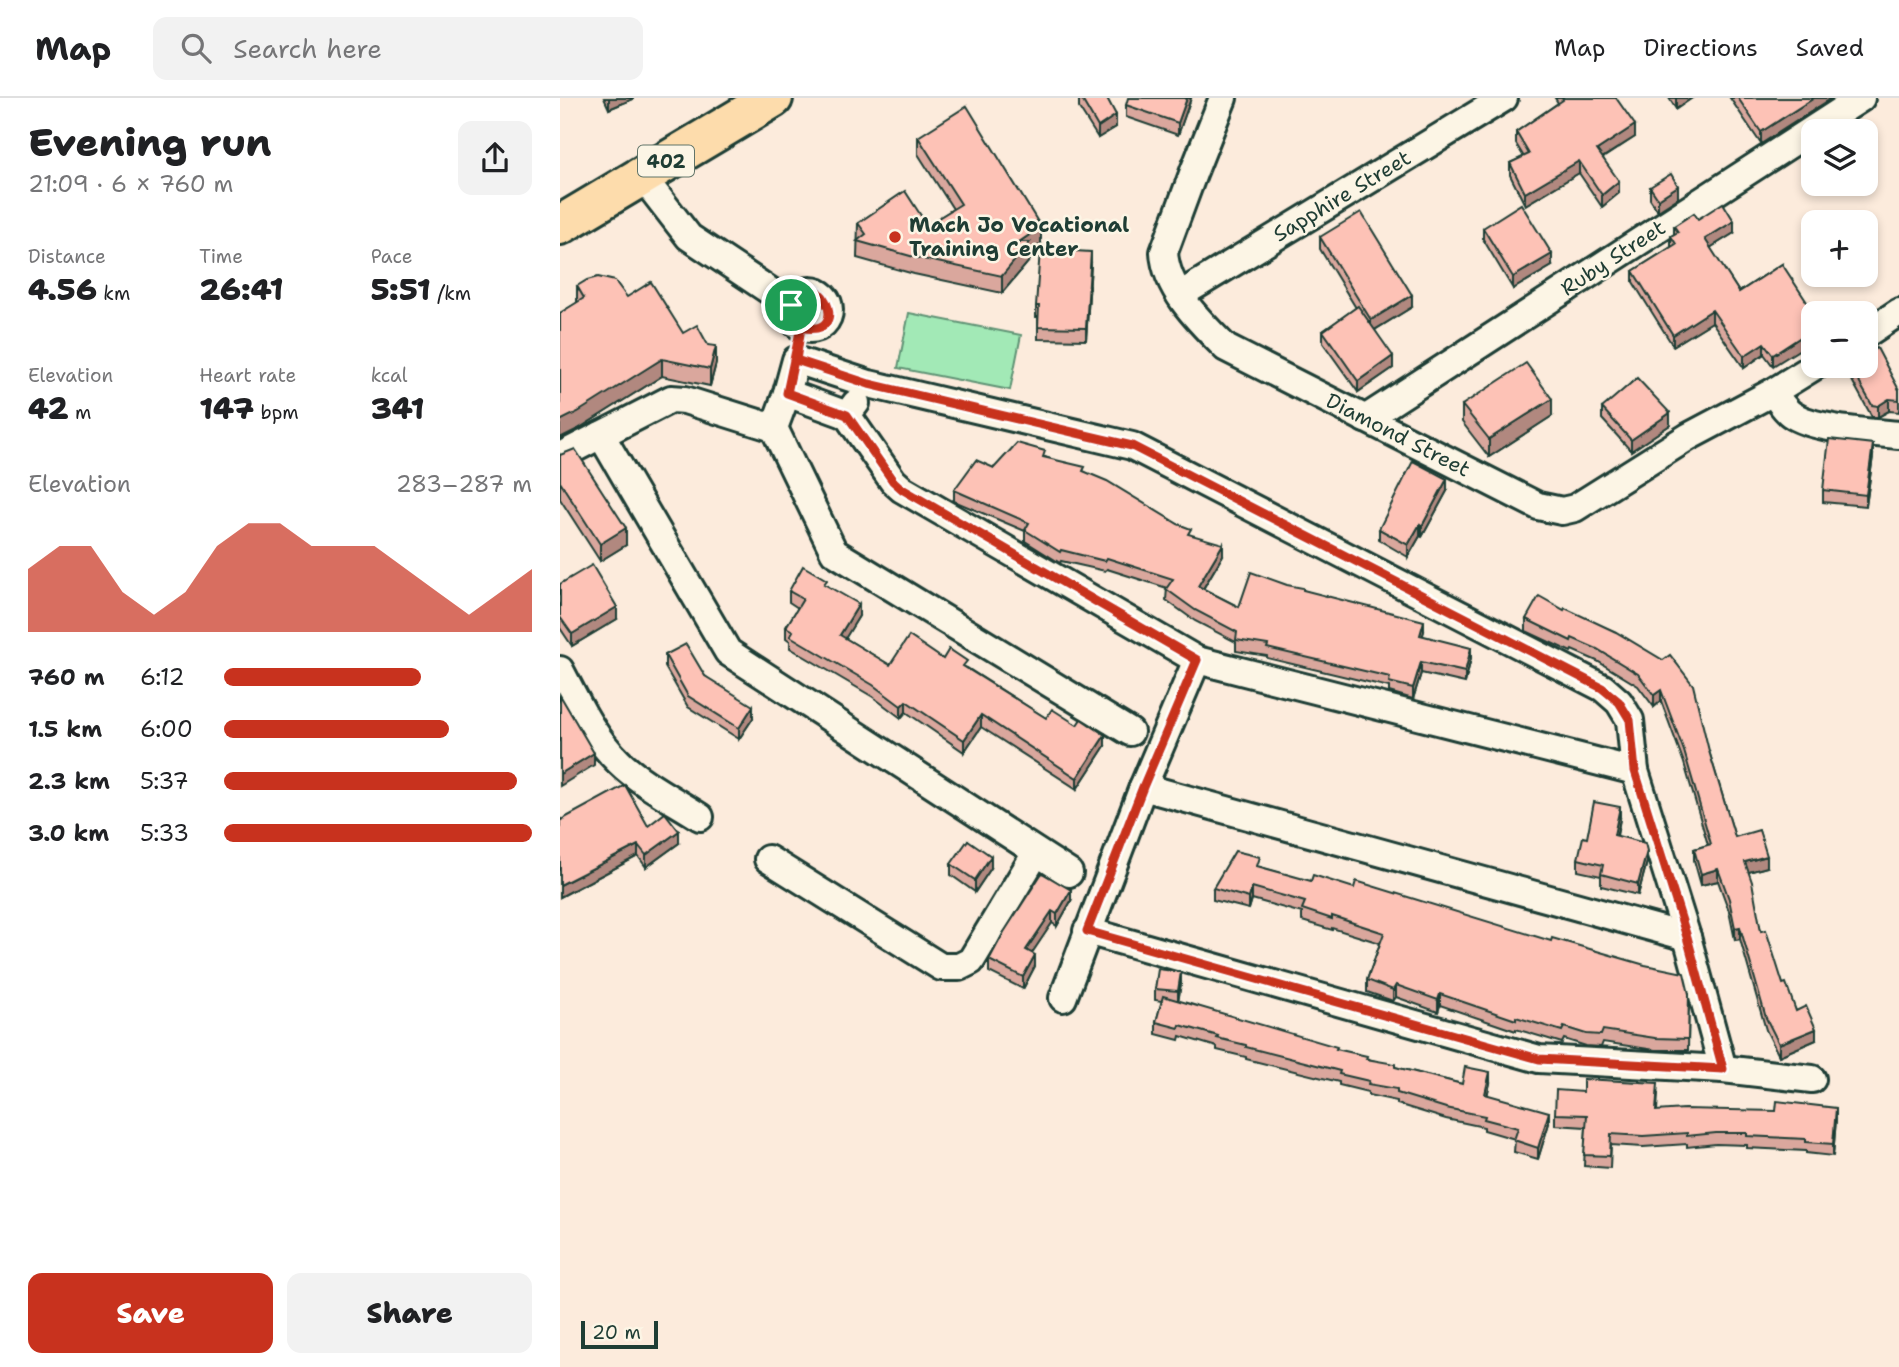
<!DOCTYPE html>
<meta charset="utf-8">
<style>
:root{--surface:#fff;--page:#f2f2f2;--text:#202124;--muted:#757577;--line:#e0e0e0;--accent:#c8321e}
body{margin:0;font-family:"Shantell Sans",sans-serif;background:var(--page);color:var(--text);height:100vh;display:flex;flex-direction:column;font-size:26px;white-space:nowrap}
*{box-sizing:border-box;margin:0}
p{font-size:23px;color:var(--muted)}
.icon{flex:none;width:38px;height:38px;fill:none;stroke:currentColor;stroke-width:2;stroke-linecap:round;stroke-linejoin:round}
.map{position:relative;flex:1;overflow:hidden}
.sheet{display:flex;flex-direction:column;background:var(--surface);width:560px}
.sheet>*{flex:none}
.controls{position:absolute;left:1241px;top:21px;display:grid;gap:14px}
.controls a{display:grid;place-items:center;width:77px;height:77px;border-radius:14px;background:var(--surface);box-shadow:0 4px 10px #0003;font-size:35px}
.scale{position:absolute;left:21px;bottom:18px;width:77px;box-sizing:border-box;padding-left:7px;border:4px solid #1f3d34;border-top:0;font-size:19px;line-height:24px;white-space:nowrap;color:#1f3d34;-webkit-text-stroke:5px #fcf5e5;paint-order:stroke}
.pin{position:absolute;display:grid;place-items:center;width:60px;height:60px;color:#fff;margin:-30px;border:4px solid #fff;border-radius:50%;box-shadow:0 2px 7px #0007}
.round{display:grid;place-items:center;flex:none;width:74px;height:74px;border-radius:14px;background:var(--page)}
.summary{display:flex;align-items:center;justify-content:space-between;height:119px;padding:0 28px}
h1{font-size:38px;font-weight:800;line-height:52px}
.stats{display:grid;grid-template-columns:repeat(3,1fr);gap:10px;height:119px;padding:7px 28px}
.stats div{display:grid;align-content:center}
.stats b{font-size:30px;font-weight:800}
.stats small{font-size:19px;font-weight:400}
.stats p{font-size:19px}
.chart{height:196px;padding:14px 28px}
.chart p{display:flex;justify-content:space-between}
.chart svg{width:100%;height:126px;margin-top:7px;fill:var(--accent);opacity:.7}
.button{display:flex;gap:14px;margin-top:auto;padding:14px 28px}
.button a{flex:1;height:80px;border-radius:14px;background:var(--accent);color:#fff;font-size:28px;font-weight:800;line-height:80px;text-align:center}
.button a+a{background:var(--page);color:var(--text)}
ul{padding:0 28px;list-style:none;font-size:23px}
li{display:grid;grid-template-columns:112px 84px 1fr;align-items:center;height:52px}
li i{height:18px;border-radius:9px;background:var(--accent)}
header{display:flex;align-items:center;gap:42px;box-sizing:border-box;height:98px;padding:0 35px;background:var(--surface);border-bottom:2px solid var(--line)}
header strong{font-size:33px}
nav{display:flex;gap:38px;margin-inline-start:auto;font-size:24px}
.search{width:490px;height:63px;background:var(--page);display:flex;align-items:center;gap:18px;box-sizing:border-box;padding:0 24px;border-radius:14px;color:var(--muted);font-size:26px}
main{display:flex;flex:1;min-height:0}
.map>svg:first-child{display:block}
.garden{fill:#a2e9b6;stroke:#609375;stroke-width:2}
.lines{fill:none;stroke-linecap:round;stroke-linejoin:round}
.minor-casing{stroke:#1f3d34;stroke-width:32}
.primary-casing{stroke:#1f3d34;stroke-width:44}
.minor{stroke:#fcf5e5;stroke-width:26}
.primary{stroke:#fddcac;stroke-width:38}
.wall{fill:#daa79d;stroke:#1f3d34;stroke-width:2}
.shaded-wall{fill:#b1887f;stroke:#1f3d34;stroke-width:2}
.building{fill:#fdc2b6;stroke:#1f3d34;stroke-width:2}
.route-casing{stroke:#fff;stroke-width:14}
.route{stroke:#c8321e;stroke-width:9}
.poi-dot{fill:#c8321e;stroke:#fcf5e5;stroke-width:2.5}
.labels{text-anchor:middle;stroke-width:5;stroke-linejoin:round;paint-order:stroke}
.shield{fill:#fcf5e5;stroke:#617469;stroke-width:2}
.shield-label{font-size:19px;font-weight:bold;fill:#1f3d34}
.street-label{font-size:21px;fill:#1f3d34;stroke:#fcf5e5}
.poi-label{font-size:21px;font-weight:bold;fill:#1f3d34;stroke:#fcf5e5;text-anchor:start}
</style>
<header>
<strong>Map</strong>
<div class="search"><svg class="icon" aria-label="search" viewBox="0 0 24 24"><circle cx="10" cy="10" r="6"/><path d="M15 15l6 6"/></svg>Search here</div>
<nav><a>Map</a><a>Directions</a><a>Saved</a></nav>
</header>
<main>
<section class="sheet">
<div class="summary"><div><h1>Evening run</h1><p>21:09 · 6 × 760 m</p></div><a class="round"><svg class="icon" aria-label="share" viewBox="0 0 24 24"><path d="M12 15V3M7 8l5-5 5 5M5 13v7h14v-7"/></svg></a></div>
<div class="stats">
<div><p>Distance</p><b>4.56<small> km</small></b></div>
<div><p>Time</p><b>26:41</b></div>
<div><p>Pace</p><b>5:51<small> /km</small></b></div>
</div>
<div class="stats">
<div><p>Elevation</p><b>42<small> m</small></b></div>
<div><p>Heart rate</p><b>147<small> bpm</small></b></div>
<div><p>kcal</p><b>341</b></div>
</div>
<div class="chart"><p><span>Elevation</span>283–287 m</p>
<svg viewBox="0 0 160 44" preserveAspectRatio="none"><path d="M0 44V22L10 14L20 14L30 30L40 38L50 30L60 14L70 6L80 6L90 14L100 14L110 14L120 22L130 30L140 38L150 30L160 22V44z"/></svg>
</div>
<ul>
<li><b>760 m</b>6:12<i style="width:64%"></i></li>
<li><b>1.5 km</b>6:00<i style="width:73%"></i></li>
<li><b>2.3 km</b>5:37<i style="width:95%"></i></li>
<li><b>3.0 km</b>5:33<i style="width:100%"></i></li>
</ul>
<div class="button"><a>Save</a><a>Share</a></div>
</section>
<div class="map">
<svg width="1339" height="1269" viewBox="0 0 1339 1269">
<rect width="100%" height="100%" fill="#fcebdc"/>
<filter id="ink" filterUnits="userSpaceOnUse"><feTurbulence type="fractalNoise" baseFrequency=".0143" numOctaves="2"/><feDisplacementMap in="SourceGraphic" scale="14" xChannelSelector="R" yChannelSelector="G"/><feConvolveMatrix kernelMatrix="1 2 1 2 8 2 1 2 1" color-interpolation-filters="sRGB"/></filter>
<g filter="url(#ink)">
<path class="garden" d="M349,215L461,237L450,292L338,270Z"/>
<g class="lines">
<g class="minor-casing">
<g id="minor">
<path d="M663,0L634,73L604,154C606,192 641,225 666,250L978,408L1002,413L1015,410L1128,339L1213,294L1255,268"/>
<path d="M81,77L129,139L231,207"/>
<circle cx="250" cy="212" r="19"/>
<path d="M620,197L944,0"/>
<path d="M1306,236L1339,214"/>
<path d="M1213,294C1218,301 1224,311 1231,316C1254,332 1311,334 1339,337"/>
<path d="M227,295L287,317L296,305"/>
<path d="M287,317L333,383L342,391L637,562L1075,673"/>
<path d="M805,321L1301,0"/>
<path d="M214,330L274,454L570,634"/>
<path d="M41,337L168,554L509,775"/>
<path d="M0,358L111,301L125,302L214,330L227,295L236,262L309,286L572,348L1043,590L1059,604L1070,622L1075,673L1127,839L1163,971"/>
<path d="M0,572C17,604 32,638 59,664C79,684 115,703 140,719"/>
<path d="M583,689L1127,839"/>
<path d="M208,761L381,869H399L411,863L476,755"/>
<path d="M527,833L979,961L1163,971L1252,981"/>
<path d="M503,900L583,689L637,562"/>
</g>
</g>
<g class="primary-casing">
<path id="primary" d="M0,127L213,0"/>
</g>
<use href="#minor" class="minor"/>
<use href="#primary" class="primary"/>
</g>
<g class="wall">
<path d="M44,0H73V1L49,11Z"/>
<path d="M519,0H547L556,29L538,40L519,10Z"/>
<path d="M631,0L618,37L566,19V7Z"/>
<path d="M995,0H1056L1075,39L1043,60L1059,95L1042,109L1019,75L965,107L950,77V65L964,59L956,46V34L998,5Z"/>
<path d="M1109,0H1132L1116,11Z"/>
<path d="M1170,0H1272L1201,46Z"/>
<path d="M358,39L481,146L470,154V162L442,195L354,176L297,160L298,125L367,127L393,111L358,56Z"/>
<path d="M1090,89L1118,100L1098,113L1090,101Z"/>
<path d="M1138,121L1174,135L1150,150L1179,194L1222,166L1213,268L1204,256L1184,270L1152,224L1113,248L1073,184V173L1111,149V138L1114,136V128Z"/>
<path d="M923,130L992,168L953,191L923,141Z"/>
<path d="M760,139L852,209L815,232L833,270L798,294L763,245V233L796,210L760,151Z"/>
<path d="M531,166L526,242L478,241V219H476V208Z"/>
<path d="M17,188L67,199L123,235L156,265L150,288L102,278L18,331L0,340V215L17,205Z"/>
<path d="M1289,268H1306L1339,292V314L1329,313L1318,319H1312L1289,277Z"/>
<path d="M902,307L992,318L929,359L902,324Z"/>
<path d="M1042,310L1110,327L1071,353L1042,321Z"/>
<path d="M0,357L66,447L40,463L0,401Z"/>
<path d="M1313,358L1306,408L1263,404V392Z"/>
<path d="M485,359L525,374L663,457L643,491L679,509L743,492L864,533L862,538L911,560L905,585L861,575L853,601L829,594V589L707,560V558L676,553V544L635,523L606,502L607,490L547,471L545,473L501,463L500,465L465,443V433L394,403V392L434,370Z"/>
<path d="M887,393L862,439L860,438L848,459L819,442V431Z"/>
<path d="M0,486V487L57,521L12,548L0,530Z"/>
<path d="M267,487L299,518L285,540L330,567L383,561L407,570L486,620L545,648L517,691L421,629L404,654L346,614L341,620L313,599L230,550V543L226,540V529L238,510L229,504V493Z"/>
<path d="M1004,512L1056,534L1149,653L1175,739L1207,769L1188,774L1201,833L1223,886L1236,913L1256,942L1219,958L1206,932L1180,841L1175,842L1169,813L1158,783L1141,787L1134,762V751L1148,747L1124,665L1101,603L1094,609L1078,588L1037,563L1012,552L1011,554L966,533V521Z"/>
<path d="M105,557L145,578L193,620L179,641L128,609L105,569Z"/>
<path d="M0,720L1,722L88,728L119,745L86,769L78,758L0,799Z"/>
<path d="M1060,721L1057,738L1087,764L1078,797L1041,788V778L1018,773V761L1027,740Z"/>
<path d="M391,766L431,770L415,794L391,777Z"/>
<path d="M700,769L1129,896L1128,952H1095L1043,944L1041,949L1026,948L1004,941L1002,945L956,931V933L880,907L878,914L836,899L833,903L807,894V882L820,845L772,830V832L742,823V815L692,801L689,811L653,802V790Z"/>
<path d="M511,803L497,828L492,825L471,855L475,868L463,891L429,874V862L444,834Z"/>
<path d="M621,885L618,903L835,969L902,986L930,985L927,997L989,1025L978,1061L954,1054L955,1041L924,1032V1029L886,1021L837,1006V1003L808,997V994L779,987V984L686,961V959L657,952V949L620,938L619,942L596,936V924L602,903L595,902V891Z"/>
<path d="M1098,996L1097,1013L1276,1021L1273,1058L1246,1055V1053L1187,1050V1047L1156,1046L1127,1049V1046L1083,1049L1051,1047L1050,1070L1024,1068L1026,1029L995,1027V1016Z"/>
</g>
<g class="shaded-wall">
<path d="M49,0H73V1L49,11Z"/>
<path d="M627,0H631L618,37V25Z"/>
<path d="M1116,0H1132L1116,11Z"/>
<path d="M1254,0H1272L1201,46V34Z"/>
<path d="M556,17V29L538,40V29Z"/>
<path d="M1075,27V39L1037,63V52Z"/>
<path d="M1019,63V75L965,107V95Z"/>
<path d="M1059,83V95L1042,109V97Z"/>
<path d="M1118,88V100L1098,113V101Z"/>
<path d="M1174,123V135L1145,153V141Z"/>
<path d="M481,129V146L470,154V162L442,195V178L459,144Z"/>
<path d="M531,154V166L526,242V230Z"/>
<path d="M992,156V168L953,191V179Z"/>
<path d="M852,197V209L811,234V222Z"/>
<path d="M1152,212V224L1113,248V237Z"/>
<path d="M1253,231V243L1213,268V257Z"/>
<path d="M1204,245V256L1184,270V258Z"/>
<path d="M156,248V265L150,288V271Z"/>
<path d="M833,258V270L798,294V283Z"/>
<path d="M102,261V278L18,331L0,340V323Z"/>
<path d="M992,301V318L929,359V341Z"/>
<path d="M1329,301V313L1318,319V308Z"/>
<path d="M1110,315V327L1071,353V342Z"/>
<path d="M1313,346V358L1306,408V397Z"/>
<path d="M887,381V393L862,439V428Z"/>
<path d="M860,426V438L848,459V447Z"/>
<path d="M66,430V447L40,463V446Z"/>
<path d="M663,446V457L638,499V488Z"/>
<path d="M299,506V518L280,549V537Z"/>
<path d="M57,509V521L12,548V536Z"/>
<path d="M864,523V533L860,548V537Z"/>
<path d="M911,550V560L905,585V574Z"/>
<path d="M861,564V575L853,601V590Z"/>
<path d="M1101,592V603L1094,609V597Z"/>
<path d="M346,603V614L341,620V608Z"/>
<path d="M193,608V620L179,641V630Z"/>
<path d="M421,617V629L404,654V642Z"/>
<path d="M545,637V648L517,691V680Z"/>
<path d="M34,655V667L0,688V676Z"/>
<path d="M1060,709V721L1054,749V737Z"/>
<path d="M119,733V745L86,769V757Z"/>
<path d="M78,747V758L0,799V787Z"/>
<path d="M1087,753V764L1078,797V786Z"/>
<path d="M431,758V770L415,794V782Z"/>
<path d="M1207,758V769L1185,775V764Z"/>
<path d="M1158,771V783L1141,787V776Z"/>
<path d="M692,789V801L689,811V800Z"/>
<path d="M511,792V803L497,828V816Z"/>
<path d="M492,813V825L466,864V852Z"/>
<path d="M1180,829V841L1175,842V830Z"/>
<path d="M475,857V868L463,891V879Z"/>
<path d="M621,874V885L618,905V893Z"/>
<path d="M836,887V899L833,903V892Z"/>
<path d="M880,896V907L878,914V902Z"/>
<path d="M1256,931V942L1219,958V946Z"/>
<path d="M930,974V985L925,1008V996Z"/>
<path d="M1276,1010V1021L1273,1058V1046Z"/>
<path d="M989,1014V1025L978,1061V1050Z"/>
</g>
<g class="building">
<path d="M521,0H547L556,17L538,29Z"/>
<path d="M568,0H627L618,25L566,7Z"/>
<path d="M1002,0H1056L1075,27L1037,52L1059,83L1042,97L1019,63L965,95L950,65L969,56L956,34L1003,2Z"/>
<path d="M1178,0H1254L1201,34Z"/>
<path d="M407,8L481,129L459,144H470L442,178L354,159L297,143L306,136L298,125L345,93L367,127L401,106L358,39Z"/>
<path d="M1111,76L1118,88L1098,101L1090,89Z"/>
<path d="M1163,105L1174,123L1145,141L1179,194L1222,166L1254,215H1253V231L1213,257L1204,245L1184,258L1152,212L1113,237L1073,173L1116,146L1111,138L1118,134L1114,128L1134,115L1138,121Z"/>
<path d="M961,106L992,156L953,179L923,130Z"/>
<path d="M801,114L852,197L811,222L760,139Z"/>
<path d="M480,151L531,154L526,230L478,229L479,208H476Z"/>
<path d="M38,179L55,183L67,199L91,184L123,235L137,227L148,247L156,248L150,271L102,261L18,314L0,323V215L24,200L17,188L27,182Z"/>
<path d="M798,208L833,258L798,283L763,233Z"/>
<path d="M1317,250L1339,292V302L1329,301L1318,308L1312,307L1290,268H1306V256Z"/>
<path d="M966,265L992,301L929,341L902,307Z"/>
<path d="M1077,280L1110,315L1071,342L1042,310Z"/>
<path d="M1269,341L1313,346L1306,397L1263,392Z"/>
<path d="M457,345L485,353L483,359L525,369L523,373L547,383L618,426L631,431L628,436L663,446L638,488L679,509L691,474L727,487L743,490V492L864,523L860,537L911,550L905,574L861,564L853,590L829,584L830,579L707,550L708,547L676,542L677,534L635,512L606,491L613,481L547,460L545,463L501,452L500,454L465,432L469,425L394,392L416,362L434,370Z"/>
<path d="M15,351L66,430L40,446L0,384V357Z"/>
<path d="M853,363L887,381L862,428L860,426L848,447L819,431Z"/>
<path d="M32,467L57,509L12,536L0,519V486Z"/>
<path d="M243,468L267,482L264,486L299,506L280,537L330,567L349,538L383,561L389,551L407,563L403,568L486,620L492,611L517,627L521,621L545,637L517,680L421,617L404,642L346,603L341,608L313,587L230,538L233,533L226,529L243,501L229,493Z"/>
<path d="M979,498L1004,512L1005,510L1056,534L1103,562L1110,557L1133,587L1149,653L1175,739L1199,732L1207,758L1185,764L1192,784L1201,833L1206,832L1223,886L1226,885L1236,913L1246,908L1256,931L1219,946L1206,920L1180,829L1175,830L1169,801L1158,771L1141,776L1134,751L1151,746L1124,653L1101,592L1094,597L1078,576L1037,551L1012,540L1011,543L966,521Z"/>
<path d="M126,546L145,578L193,608L179,630L128,598L105,557Z"/>
<path d="M0,597L34,655L0,676Z"/>
<path d="M65,687L88,728L105,715L119,733L86,757L78,747L0,787V720L1,722Z"/>
<path d="M1034,704L1060,709L1054,737L1085,745L1087,753L1078,786L1041,776L1043,767L1018,761L1023,739L1027,740Z"/>
<path d="M408,742L431,758L415,782L391,766Z"/>
<path d="M675,753L700,759L697,768L751,783L753,777L794,790L796,783L991,843L992,840L1085,867L1124,875L1129,896L1128,941L1095,940L1043,932L1041,937L1026,936L1004,929L1002,933L956,919V922L880,896L878,902L836,887L833,892L807,882L824,835L772,818V821L742,811L745,804L692,789L689,800L653,790Z"/>
<path d="M482,775L511,792L497,816L492,813L466,852L475,857L463,879L429,862L444,834Z"/>
<path d="M598,871L621,874L618,893L595,891Z"/>
<path d="M603,898L777,949L776,951L807,958L806,961L835,966V969L902,986L905,969L930,974L925,996L989,1014L978,1050L954,1042L958,1030L924,1021L925,1018L886,1010L837,995V991L808,986L809,983L779,976L780,973L686,949V947L657,940L658,938L620,927L619,930L596,924Z"/>
<path d="M1023,981L1098,985L1096,1013L1124,1011L1216,1013L1217,1003L1276,1010L1273,1046L1246,1044V1041L1187,1038V1035H1156L1127,1038V1035L1083,1038L1051,1036L1050,1058L1024,1057L1027,1017L995,1016L996,992L1023,994Z"/>
</g>
</g>
<g class="lines" filter="url(#ink)">
<g class="route-casing">
<path id="route" d="M231,207C231,218 234,223 241,229L227,295L287,317L333,383L342,391L637,562L583,689L527,833L979,961L1163,971L1127,839L1075,673L1070,622L1059,604L1042,590L572,348L309,286L236,262L241,229C297,242 255,157 231,207"/>
</g>
<use href="#route" class="route"/>
</g>
<circle class="poi-dot" cx="335" cy="139" r="7"/>
<g class="labels">
<rect class="shield" x="78" y="47.5" width="56" height="31" rx="5"/>
<g class="shield-label">
<text x="106" y="70">402</text>
</g>
<g class="street-label">
<text transform="translate(782 98) rotate(-31)" y="7">Sapphire Street</text>
<text transform="translate(1053 160) rotate(-33)" y="7">Ruby Street</text>
<text transform="translate(838 337) rotate(27)" y="7">Diamond Street</text>
</g>
<g class="poi-label">
<text x="349" y="134">Mach Jo Vocational<tspan x="349" dy="24">Training Center</tspan></text>
</g>
</g>
</svg>
<div class="controls">
<a><svg class="icon" aria-label="layers" viewBox="0 0 24 24"><path d="M12 4l9 5-9 5-9-5zM3 14l9 5 9-5"/></svg></a>
<a>+</a>
<a>−</a>
</div>
<div class="scale">20 m</div>
<div class="pin" style="left:231px;top:207px;background:#1e9e55"><svg class="icon" aria-label="arrive" viewBox="0 0 24 24"><path d="M6 21V4h12l-3 4 3 4H6"/></svg></div>
</div>
</main>
